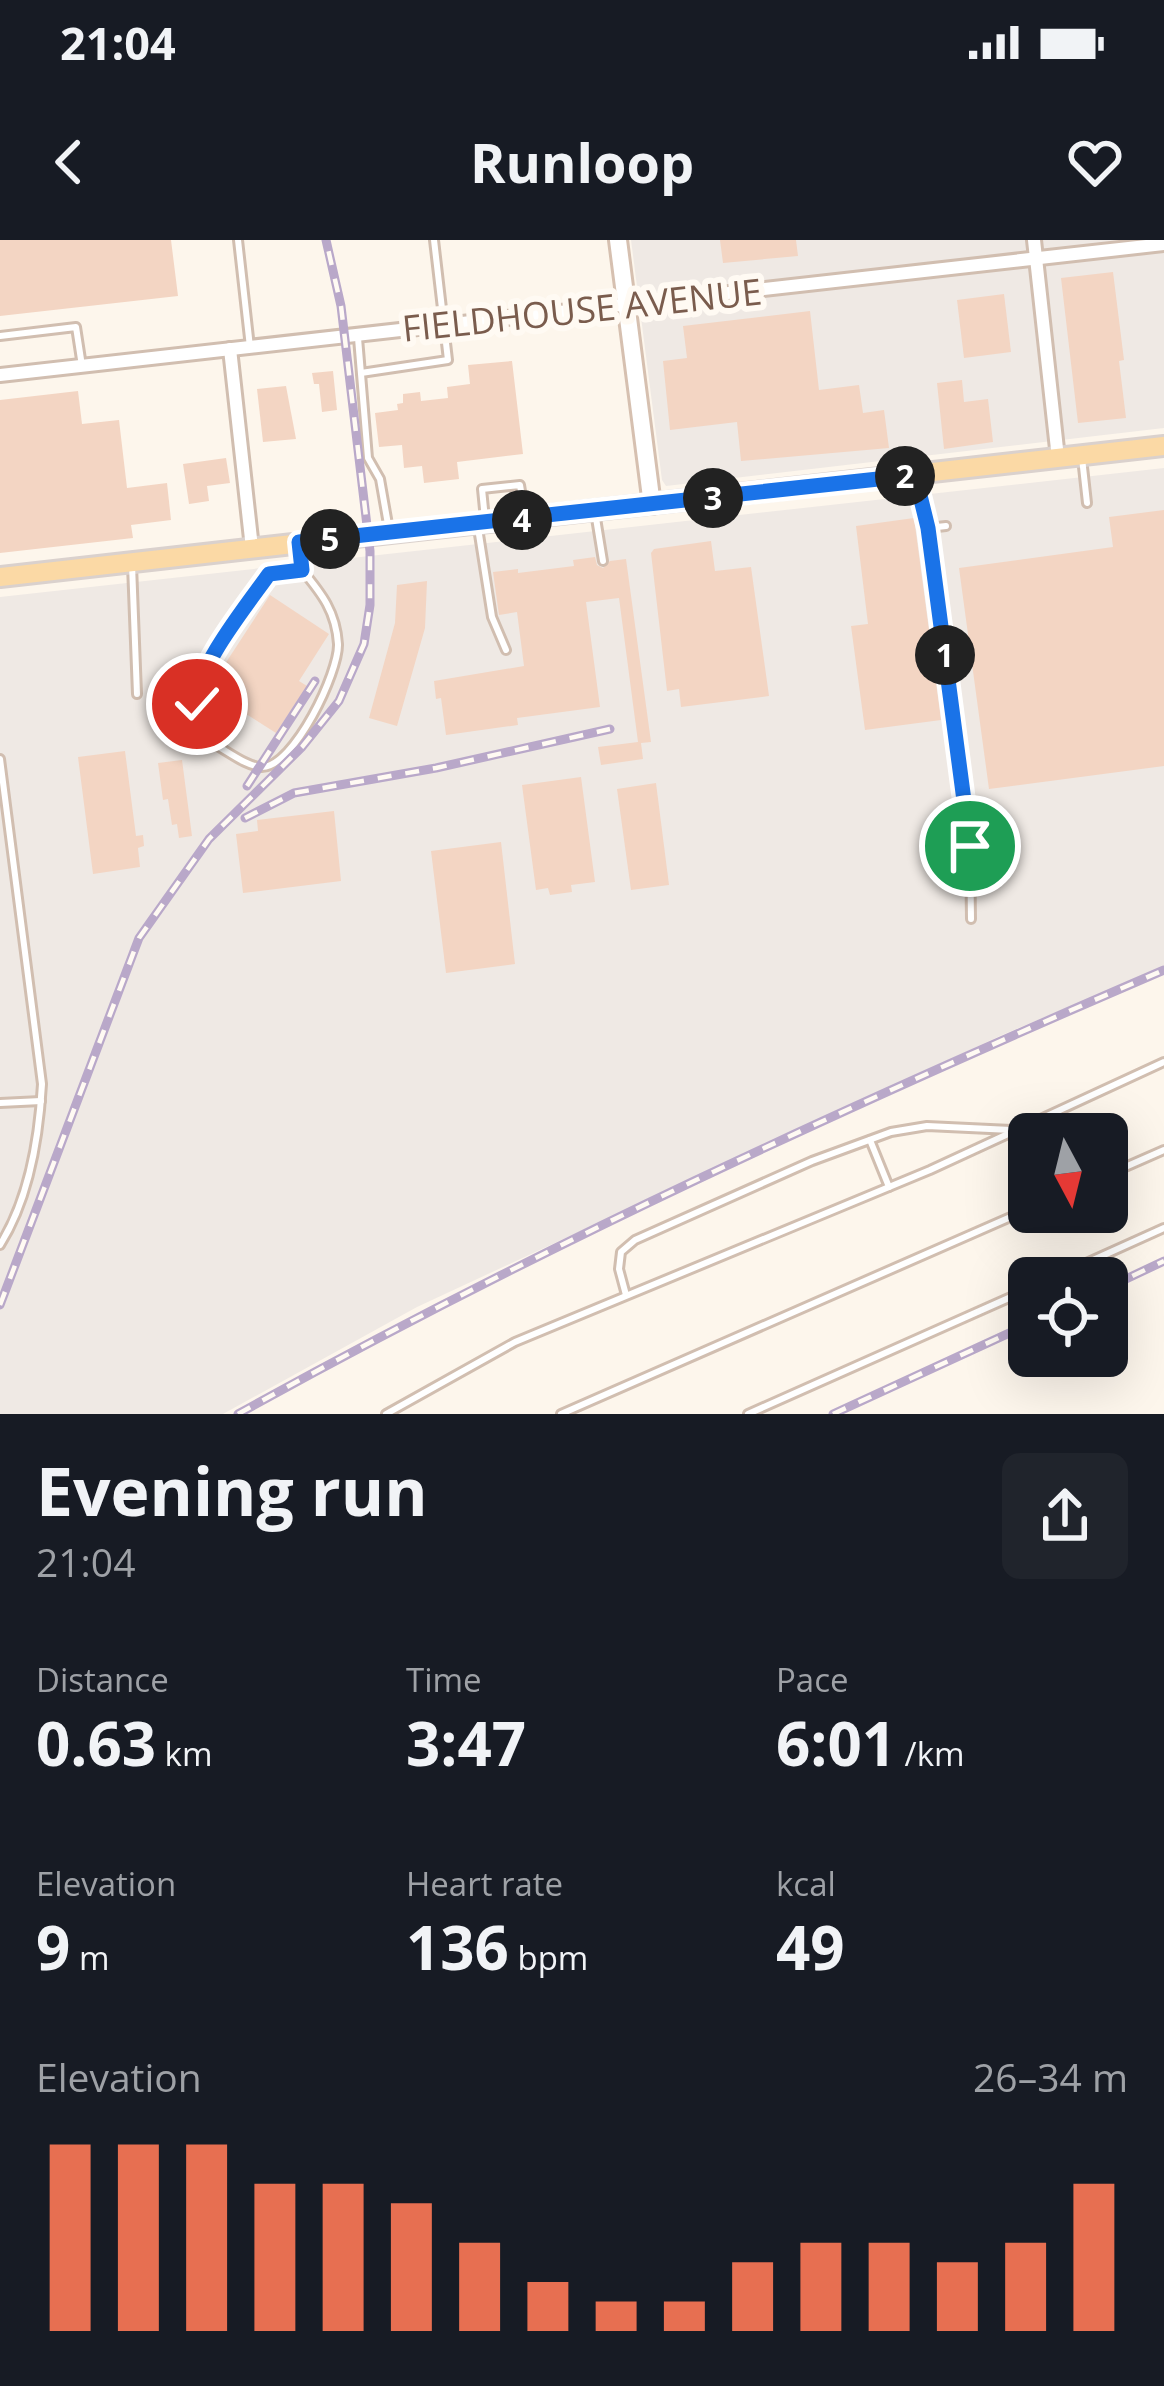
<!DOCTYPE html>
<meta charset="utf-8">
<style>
:root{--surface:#171b24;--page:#20242c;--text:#f1f3f6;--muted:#9ea1a6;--accent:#e76f51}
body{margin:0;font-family:"Open Sans",sans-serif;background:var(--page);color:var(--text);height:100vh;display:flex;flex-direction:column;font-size:45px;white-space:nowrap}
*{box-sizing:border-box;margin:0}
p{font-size:39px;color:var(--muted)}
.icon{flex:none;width:66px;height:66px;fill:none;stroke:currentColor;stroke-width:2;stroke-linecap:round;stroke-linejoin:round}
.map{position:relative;height:1174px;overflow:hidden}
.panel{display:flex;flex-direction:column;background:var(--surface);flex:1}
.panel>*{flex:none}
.needle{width:78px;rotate:173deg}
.tools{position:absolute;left:1008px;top:873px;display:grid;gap:24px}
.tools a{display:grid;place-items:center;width:120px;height:120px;border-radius:18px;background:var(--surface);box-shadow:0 12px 48px #0002;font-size:60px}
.pin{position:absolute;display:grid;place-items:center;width:102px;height:102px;color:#fff;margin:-51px;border:6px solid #fff;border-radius:50%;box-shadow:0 3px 12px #0007}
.km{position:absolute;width:60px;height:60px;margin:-30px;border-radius:50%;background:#222;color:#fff;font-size:33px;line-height:60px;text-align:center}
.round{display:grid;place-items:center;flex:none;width:126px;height:126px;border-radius:18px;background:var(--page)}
.headline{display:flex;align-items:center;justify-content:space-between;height:204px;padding:0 36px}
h1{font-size:66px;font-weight:700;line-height:90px}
.stats{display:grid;grid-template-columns:repeat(3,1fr);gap:18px;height:204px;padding:12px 36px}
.stats div{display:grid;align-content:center}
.stats b{font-size:60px;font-weight:700}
.stats small{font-size:33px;font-weight:400}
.stats p{font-size:33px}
.chart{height:336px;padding:24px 36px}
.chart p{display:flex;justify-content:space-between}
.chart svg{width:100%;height:216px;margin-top:12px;stroke:var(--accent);stroke-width:6}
.status{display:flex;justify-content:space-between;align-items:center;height:84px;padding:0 60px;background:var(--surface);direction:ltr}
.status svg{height:33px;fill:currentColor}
header{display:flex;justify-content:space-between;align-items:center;height:156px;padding:0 36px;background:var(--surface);font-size:54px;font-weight:700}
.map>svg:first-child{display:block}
.industrial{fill:#efe9e4}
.building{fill:#f3d5c3}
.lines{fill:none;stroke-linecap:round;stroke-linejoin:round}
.lane-casing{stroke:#d1beb0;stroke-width:12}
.street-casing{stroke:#d1beb0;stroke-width:18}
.secondary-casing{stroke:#d6c0b0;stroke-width:22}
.primary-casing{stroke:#dad1cd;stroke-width:24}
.lane{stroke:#fff;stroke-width:6}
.street{stroke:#fff;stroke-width:12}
.secondary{stroke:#fff;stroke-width:16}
.primary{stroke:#fbd9a5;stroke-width:18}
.rail-casing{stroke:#b9a8c9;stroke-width:9}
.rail{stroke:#fffaf3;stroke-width:4.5;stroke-dasharray:14;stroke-linecap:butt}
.route-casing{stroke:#fff;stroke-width:24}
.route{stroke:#1a73e8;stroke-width:15}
.labels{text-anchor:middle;stroke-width:12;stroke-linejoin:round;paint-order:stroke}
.street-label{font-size:36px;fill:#7a5c4d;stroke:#fffaf3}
</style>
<div class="status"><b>21:04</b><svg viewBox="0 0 49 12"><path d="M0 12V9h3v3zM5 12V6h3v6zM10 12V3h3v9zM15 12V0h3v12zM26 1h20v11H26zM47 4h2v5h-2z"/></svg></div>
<header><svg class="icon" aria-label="back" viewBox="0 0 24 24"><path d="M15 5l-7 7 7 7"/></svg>Runloop<svg class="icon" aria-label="heart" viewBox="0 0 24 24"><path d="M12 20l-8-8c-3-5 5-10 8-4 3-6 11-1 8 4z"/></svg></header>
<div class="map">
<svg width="1164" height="1174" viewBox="0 0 1164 1174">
<rect width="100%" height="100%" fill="#fdf6ec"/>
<g class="industrial">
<path d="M631,0H1164V188L666,246L662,240Z"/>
<path d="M1164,228V727L1002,795L417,1067L223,1174H0V357Z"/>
</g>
<g class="building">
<path d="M0,0H171L178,56L0,76Z"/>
<path d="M720,0H796L798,16L723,23Z"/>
<path d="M1113,32L1124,120L1119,121L1126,178L1078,183L1061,38Z"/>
<path d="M1004,54L1011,112L964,118L957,60Z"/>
<path d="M810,71L819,150L859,145L863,173L884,170L889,208L741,221L737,182L670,190L663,121L687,118L683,86Z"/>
<path d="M512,121L523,214L457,222L459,239L424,243L422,226L404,228L402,205L379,207L375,173L398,170L397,164L403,163V154L420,152L421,161L448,158L447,147L470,144L468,125Z"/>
<path d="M333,131L337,170L322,172L319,144H314L312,133Z"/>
<path d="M962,140L964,162L988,159L993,202L944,209L937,143Z"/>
<path d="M286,146L296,199L263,202L257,149Z"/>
<path d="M78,151L82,184L119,180L127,248L167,243L171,280L131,285L133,298L0,313V160Z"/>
<path d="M226,218L230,243L207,246L209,261L189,264L183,224Z"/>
<path d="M1164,270V526L989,549L959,328L1113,307L1109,277Z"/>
<path d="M914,278L941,480L865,490L851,386L868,384L856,286Z"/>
<path d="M711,301L715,331L751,327L769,456L681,467L679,449L667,451L651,313L654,309Z"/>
<path d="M595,317L597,325L603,328L610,321L626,319L651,502L641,503L643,519L601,525L598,507L638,502L619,358L586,362L600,467L517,478L518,485L446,495L441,458L436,459L434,441L524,426L517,372L499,375L493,332L518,329V333L574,326L573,320Z"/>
<path d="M427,341L425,388L397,486L369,478L395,383L397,345Z"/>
<path d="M270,355L329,394L299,441L307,446L276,493L208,450Z"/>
<path d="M125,511L136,596L143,595L144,606L138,608L140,627L93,634L78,517Z"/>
<path d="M182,520L192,596L179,598L177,584L172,585L168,559L163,560L158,523Z"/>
<path d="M581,537L595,642L571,645L572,652L550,655L548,648L536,650L522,545Z"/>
<path d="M656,543L669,645L631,650L617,549Z"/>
<path d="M334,571L341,641L243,653L236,594L258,591L257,580Z"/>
<path d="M501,602L515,724L446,733L431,611Z"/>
</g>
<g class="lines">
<g class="lane-casing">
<g id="lane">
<path d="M238,0L250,107"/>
<path d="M0,96L76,87L82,126"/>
<path d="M358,98L368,218L380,239L389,290"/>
<path d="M361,133L448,120L434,0"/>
<path d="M1082,218L1087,263"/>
<path d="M916,238L928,288L970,606L971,679"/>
<path d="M595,272L603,321"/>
<path d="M485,279L482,249L520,245L525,276"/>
<path d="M478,288L492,377L506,410"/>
<path d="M928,288L946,286"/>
<path d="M299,305L302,330L269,333L194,452L212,503C226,510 247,527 262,527C294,527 339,432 338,404C336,372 322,354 302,330"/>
<path d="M132,325L137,454"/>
<path d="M0,519L42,844C39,898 29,959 0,1005"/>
<path d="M0,863L41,861"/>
<path d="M870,900L889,947"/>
<path d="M1107,935L1164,910"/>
<path d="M1053,1038L1164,988"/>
<path d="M626,1055L619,1029L621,1012L635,1000L812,921L891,892L927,886L1011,890"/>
<path d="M386,1174L515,1102L930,930L1164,822"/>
<path d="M561,1174L1029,969"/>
<path d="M748,1174L1029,1049"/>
</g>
</g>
<g class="street-casing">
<g id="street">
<path d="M1034,0L1058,218"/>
<path d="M230,109L252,308"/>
<path d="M0,135L1164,4"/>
</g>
</g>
<g class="secondary-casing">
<path id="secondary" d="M618,0L652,265"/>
</g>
<g class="primary-casing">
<path id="primary" d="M0,337L1164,206"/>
</g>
<use href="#lane" class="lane"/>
<use href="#street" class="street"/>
<use href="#secondary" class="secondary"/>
<use href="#primary" class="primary"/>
<g class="rail-casing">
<g id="rail">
<path d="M247,546L315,441"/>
<path d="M245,578L294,553L436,528L610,489"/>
<path d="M1107,1048L1164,1021"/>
<path d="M0,1065L139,698L209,599L302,507L339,461L364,404L370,365V311L341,66L326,0"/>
<path d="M238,1174C537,1008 850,865 1164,730"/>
<path d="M833,1174L1029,1084"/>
</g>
</g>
<use href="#rail" class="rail"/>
</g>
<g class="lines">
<g class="route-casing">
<path id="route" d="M197,464C191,434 250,361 269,334L302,330L299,302L915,235L928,288L970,606"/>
</g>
<use href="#route" class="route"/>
</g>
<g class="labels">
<g class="street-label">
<text transform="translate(582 70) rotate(-6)" y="13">FIELDHOUSE AVENUE</text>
</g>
</g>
</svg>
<div class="tools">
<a><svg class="needle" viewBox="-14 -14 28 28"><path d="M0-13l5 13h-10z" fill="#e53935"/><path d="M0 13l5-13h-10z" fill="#9ea1a6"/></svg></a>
<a><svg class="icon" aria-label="locate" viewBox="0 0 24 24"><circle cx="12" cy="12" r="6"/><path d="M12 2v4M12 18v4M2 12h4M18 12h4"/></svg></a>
</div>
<div class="pin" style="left:970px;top:606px;background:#1e9e55"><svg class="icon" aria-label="arrive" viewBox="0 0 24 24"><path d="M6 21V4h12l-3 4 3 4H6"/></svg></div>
<div class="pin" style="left:197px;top:464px;background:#d93025"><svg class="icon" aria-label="check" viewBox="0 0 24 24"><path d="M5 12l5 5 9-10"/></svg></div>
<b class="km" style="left:945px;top:415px">1</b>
<b class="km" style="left:905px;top:236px">2</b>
<b class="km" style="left:713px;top:258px">3</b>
<b class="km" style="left:522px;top:280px">4</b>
<b class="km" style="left:330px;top:299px">5</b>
</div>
<section class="panel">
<div class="headline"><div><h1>Evening run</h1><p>21:04</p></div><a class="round"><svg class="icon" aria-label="share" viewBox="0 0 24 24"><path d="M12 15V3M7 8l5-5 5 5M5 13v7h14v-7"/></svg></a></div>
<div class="stats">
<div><p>Distance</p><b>0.63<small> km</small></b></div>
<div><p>Time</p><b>3:47</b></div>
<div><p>Pace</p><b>6:01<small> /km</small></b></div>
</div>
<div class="stats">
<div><p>Elevation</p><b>9<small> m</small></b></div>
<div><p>Heart rate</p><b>136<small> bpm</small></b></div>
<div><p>kcal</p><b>49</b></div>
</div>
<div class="chart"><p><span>Elevation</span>26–34 m</p>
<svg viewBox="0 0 160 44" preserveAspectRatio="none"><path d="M5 44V6M15 44V6M25 44V6M35 44V14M45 44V14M55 44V18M65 44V26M75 44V34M85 44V38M95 44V38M105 44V30M115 44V26M125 44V26M135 44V30M145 44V26M155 44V14"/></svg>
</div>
</section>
